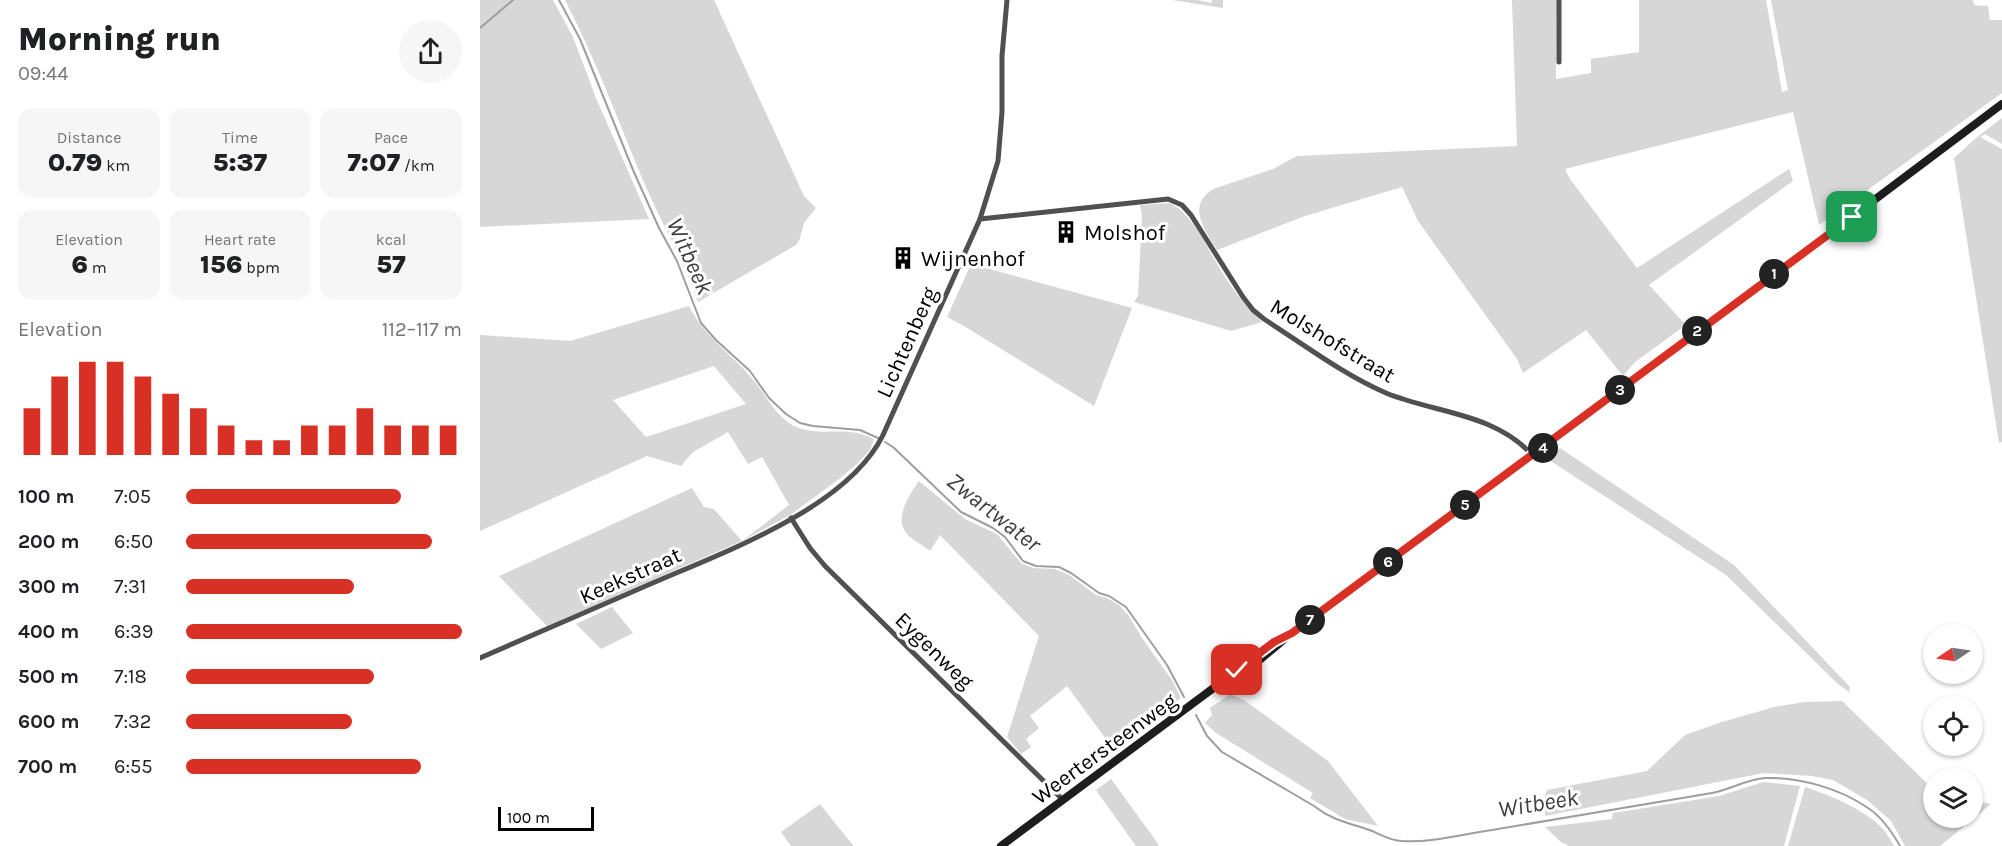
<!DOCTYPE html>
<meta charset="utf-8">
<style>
:root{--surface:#fff;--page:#f6f6f6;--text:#202124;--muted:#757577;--accent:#d93025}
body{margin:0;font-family:Karla,sans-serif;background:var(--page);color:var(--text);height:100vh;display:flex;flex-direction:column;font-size:22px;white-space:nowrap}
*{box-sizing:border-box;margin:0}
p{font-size:20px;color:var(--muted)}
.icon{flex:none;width:33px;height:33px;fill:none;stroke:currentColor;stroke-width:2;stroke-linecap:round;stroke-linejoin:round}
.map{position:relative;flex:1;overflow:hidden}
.details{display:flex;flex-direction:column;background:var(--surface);width:480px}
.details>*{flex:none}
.needle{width:39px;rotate:257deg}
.tools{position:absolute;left:1443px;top:624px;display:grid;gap:12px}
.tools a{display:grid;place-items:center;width:60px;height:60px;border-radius:50%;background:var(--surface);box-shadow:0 2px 4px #0004;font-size:30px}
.scale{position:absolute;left:18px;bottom:15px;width:96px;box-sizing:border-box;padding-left:6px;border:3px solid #000;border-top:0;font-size:16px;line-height:21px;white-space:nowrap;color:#000;-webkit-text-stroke:4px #fff;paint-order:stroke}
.pin{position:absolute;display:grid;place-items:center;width:51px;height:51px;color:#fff;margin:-26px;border-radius:12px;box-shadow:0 3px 9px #0006}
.km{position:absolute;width:30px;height:30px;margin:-15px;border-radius:50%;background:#222;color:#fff;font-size:16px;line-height:30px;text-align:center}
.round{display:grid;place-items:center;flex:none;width:63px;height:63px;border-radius:32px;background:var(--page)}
.headline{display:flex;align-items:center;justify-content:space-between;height:102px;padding:0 18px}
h1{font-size:33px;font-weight:800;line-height:45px}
.figures{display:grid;grid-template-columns:repeat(3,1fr);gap:9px;height:102px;padding:6px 18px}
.figures div{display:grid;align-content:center;border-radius:15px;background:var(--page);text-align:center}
.figures b{font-size:26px;font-weight:800}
.figures small{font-size:16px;font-weight:400}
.figures p{font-size:16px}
.chart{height:168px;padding:12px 18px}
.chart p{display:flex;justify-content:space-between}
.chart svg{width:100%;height:108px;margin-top:6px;stroke:var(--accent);stroke-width:6}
ul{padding:0 18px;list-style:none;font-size:20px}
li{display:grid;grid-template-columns:96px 72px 1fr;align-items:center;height:45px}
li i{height:15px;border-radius:8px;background:var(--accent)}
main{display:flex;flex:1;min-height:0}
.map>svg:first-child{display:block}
.green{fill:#d7d7d7;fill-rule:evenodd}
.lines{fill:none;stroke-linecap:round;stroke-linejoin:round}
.stream{stroke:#9e9e9e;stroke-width:2}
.minor{stroke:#505050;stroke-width:5}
.secondary{stroke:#1d1d1d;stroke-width:8}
.route-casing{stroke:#fff;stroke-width:12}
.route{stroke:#d93025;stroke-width:8}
.labels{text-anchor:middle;stroke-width:6;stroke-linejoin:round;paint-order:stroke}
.poi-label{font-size:22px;fill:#000;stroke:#fff;text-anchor:start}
.street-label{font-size:22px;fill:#000;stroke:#fff}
.water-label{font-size:24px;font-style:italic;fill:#3f3f3f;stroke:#fff}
</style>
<main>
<section class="details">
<div class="headline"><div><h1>Morning run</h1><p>09:44</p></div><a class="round"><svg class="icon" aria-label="share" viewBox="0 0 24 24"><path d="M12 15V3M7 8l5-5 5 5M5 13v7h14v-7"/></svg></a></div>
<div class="figures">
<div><p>Distance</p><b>0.79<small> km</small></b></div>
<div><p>Time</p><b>5:37</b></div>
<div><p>Pace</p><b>7:07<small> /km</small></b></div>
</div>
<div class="figures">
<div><p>Elevation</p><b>6<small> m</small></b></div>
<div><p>Heart rate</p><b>156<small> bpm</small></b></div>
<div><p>kcal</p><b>57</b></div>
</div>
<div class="chart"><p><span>Elevation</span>112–117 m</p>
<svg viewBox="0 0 160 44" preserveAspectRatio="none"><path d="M5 44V25M15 44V12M25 44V6M35 44V6M45 44V12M55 44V19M65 44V25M75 44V32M85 44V38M95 44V38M105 44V32M115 44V32M125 44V25M135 44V32M145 44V32M155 44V32"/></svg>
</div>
<ul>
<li><b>100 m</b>7:05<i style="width:78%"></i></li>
<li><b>200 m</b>6:50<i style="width:89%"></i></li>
<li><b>300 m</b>7:31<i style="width:61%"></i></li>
<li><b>400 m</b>6:39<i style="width:100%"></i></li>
<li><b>500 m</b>7:18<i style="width:68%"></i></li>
<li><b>600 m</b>7:32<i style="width:60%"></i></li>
<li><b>700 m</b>6:55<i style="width:85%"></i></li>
</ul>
</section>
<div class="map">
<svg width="1522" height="846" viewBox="0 0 1522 846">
<rect width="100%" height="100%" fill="#fff"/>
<g class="green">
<path d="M0,0H73L93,37L116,98L169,219L0,227Z"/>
<path d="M85,0H234L324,196L336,208L324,223L319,241L316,245L218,302C204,261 182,224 165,185C139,123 116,60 85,0Z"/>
<path d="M692,0H718L731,3L732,0H743V8Z"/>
<path d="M1032,0H1077L1076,79L1111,73V59L1159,52V0H1286L1302,92L1308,90L1291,0H1493L1494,5L1508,6L1510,20H1522V93L1339,225L1313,112L1085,169L1090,179L1157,268L1309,169L1313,181L1169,285L1206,325L1155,362L1143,376L1106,330L1043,373L1037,359L938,221L922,187L825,216L737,250C725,230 706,206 733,189L793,169L817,156L1037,146Z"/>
<path d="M1522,118V144L1505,134L1500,137L1522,149V442L1519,443L1474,158L1496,138Z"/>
<path d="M690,203C716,217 728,251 743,274C755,292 767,307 782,322L751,331L654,302L658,296L662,217L660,205Z"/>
<path d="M491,264L652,308L614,406L484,326L467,317Z"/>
<path d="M209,306C223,335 249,352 270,376C287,394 297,424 326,430C352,435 367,426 394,439L390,450L378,463L358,480L310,515L262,541L67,626L19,576L212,488L224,507L234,509L262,541L309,505L282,457L268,464L248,432L213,452L201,466L167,456L0,531V335L90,341ZM234,366L266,404L166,437L133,400Z"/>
<path d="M1080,448L1254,565L1370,687L1369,692L1357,683L1246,575L1066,458Z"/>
<path d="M439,481L485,519L517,534L541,563L553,568L575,569L589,575L616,595L627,598L639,605L649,616L662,638L692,680L701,698L634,750L587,686L550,716L559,728L546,739L551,747L541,754L527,737L559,636L460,535L450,551C443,545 432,540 427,534C413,518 430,494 439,481Z"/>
<path d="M132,607L153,633L121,649L96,624Z"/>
<path d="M750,694L764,700L848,761L898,826L865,819L830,798L833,793L736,733L725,723L732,715L730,708Z"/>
<path d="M1362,701L1453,789L1454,818H1492L1493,800L1511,804L1460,846H1425L1411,821L1387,800L1353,780L1332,776L1284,773L1065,816L1064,799L1067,790L1167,771L1205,735L1242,722L1294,707L1325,702Z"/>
<path d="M631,779L679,845L678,846H656L616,790Z"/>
<path d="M1283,782L1320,786L1304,846H1089L1081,842L1065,827L1132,819L1133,813L1239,796Z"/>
<path d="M1325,787C1350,795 1386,810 1404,830C1408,835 1411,841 1414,846H1308Z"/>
<path d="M340,804L371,843L374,846H311L301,832Z"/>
</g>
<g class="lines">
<g class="stream">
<path d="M79,0L100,39L153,170L179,228L197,261L221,323L236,340L270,371L289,398L306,414L320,423L333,426L380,430L398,438"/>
<path d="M0,28L33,0"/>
<path d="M405,442L413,447L481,512L513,528L525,537L543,561L556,566L579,567L591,573L619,593L629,596L646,607L687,665L704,697"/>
<path d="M716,715L727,736L742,752L834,806C853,821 870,823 892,831C901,835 912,841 922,841C951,843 983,834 1012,830C1086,818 1159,805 1232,793C1250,790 1267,779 1285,778C1319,777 1359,788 1388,808C1402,817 1412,832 1420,846"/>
</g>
<g class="minor">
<path d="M1079,62V0"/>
<path d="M500,219L688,199L702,205L711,215L763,297L773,310L784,319C823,344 864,375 906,393C954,413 1016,413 1053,456"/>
<path d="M311,518L330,548L345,566L583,800"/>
<path d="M0,658C56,634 112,609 168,585C241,553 367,509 403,435L500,219L518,161L522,112V56L527,0"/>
</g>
<g class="secondary">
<path d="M762,666L802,638"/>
<path d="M748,678L776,663L812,633L1144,388L1522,104"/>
<path d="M521,846L751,675"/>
</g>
</g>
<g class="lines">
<g class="route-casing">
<path id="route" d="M757,670L794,642L812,633L1372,217"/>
</g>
<use href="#route" class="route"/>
</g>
<defs>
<g id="building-bare" transform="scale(1.8)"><path d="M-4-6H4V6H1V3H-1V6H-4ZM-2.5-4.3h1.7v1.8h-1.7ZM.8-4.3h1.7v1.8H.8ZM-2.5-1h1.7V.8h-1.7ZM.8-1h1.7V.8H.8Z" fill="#000" stroke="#fff" stroke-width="2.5" paint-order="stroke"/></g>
</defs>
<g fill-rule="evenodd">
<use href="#building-bare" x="586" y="232"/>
<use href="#building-bare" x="423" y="258"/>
</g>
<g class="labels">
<g class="poi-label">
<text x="604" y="240">Molshof</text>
<text x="441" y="266">Wijnenhof</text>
</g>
<g class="street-label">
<text transform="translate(853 340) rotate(31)" y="8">Molshofstraat</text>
<text transform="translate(426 342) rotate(-66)" y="8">Lichtenberg</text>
<text transform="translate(150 575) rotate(-24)" y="8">Keekstraat</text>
<text transform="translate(455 650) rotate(44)" y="8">Eygenweg</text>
<text transform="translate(624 748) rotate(-36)" y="8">Weertersteenweg</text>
</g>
<g class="water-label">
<text transform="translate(210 256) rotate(66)" y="8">Witbeek</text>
<text transform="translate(514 512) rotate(38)" y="8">Zwartwater</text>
<text transform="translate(1058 803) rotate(-9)" y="8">Witbeek</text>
</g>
</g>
</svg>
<div class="tools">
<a><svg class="needle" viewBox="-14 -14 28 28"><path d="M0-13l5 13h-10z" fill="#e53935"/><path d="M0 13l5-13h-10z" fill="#757577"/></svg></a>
<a><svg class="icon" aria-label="locate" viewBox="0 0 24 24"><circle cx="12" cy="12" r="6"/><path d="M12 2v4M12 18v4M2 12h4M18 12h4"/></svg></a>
<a><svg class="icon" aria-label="layers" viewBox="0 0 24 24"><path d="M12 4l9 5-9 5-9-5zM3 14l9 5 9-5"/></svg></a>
</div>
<div class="scale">100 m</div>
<div class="pin" style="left:1372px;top:217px;background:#1e9e55"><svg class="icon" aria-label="arrive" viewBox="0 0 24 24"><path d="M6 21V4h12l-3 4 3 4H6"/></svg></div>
<div class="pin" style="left:757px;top:670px;background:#d93025"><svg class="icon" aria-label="check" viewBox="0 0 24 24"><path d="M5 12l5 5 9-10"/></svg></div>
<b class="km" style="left:1294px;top:274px">1</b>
<b class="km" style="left:1217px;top:331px">2</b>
<b class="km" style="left:1140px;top:390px">3</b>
<b class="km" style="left:1063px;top:448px">4</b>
<b class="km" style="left:985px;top:505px">5</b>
<b class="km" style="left:908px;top:562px">6</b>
<b class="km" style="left:830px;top:620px">7</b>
</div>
</main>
